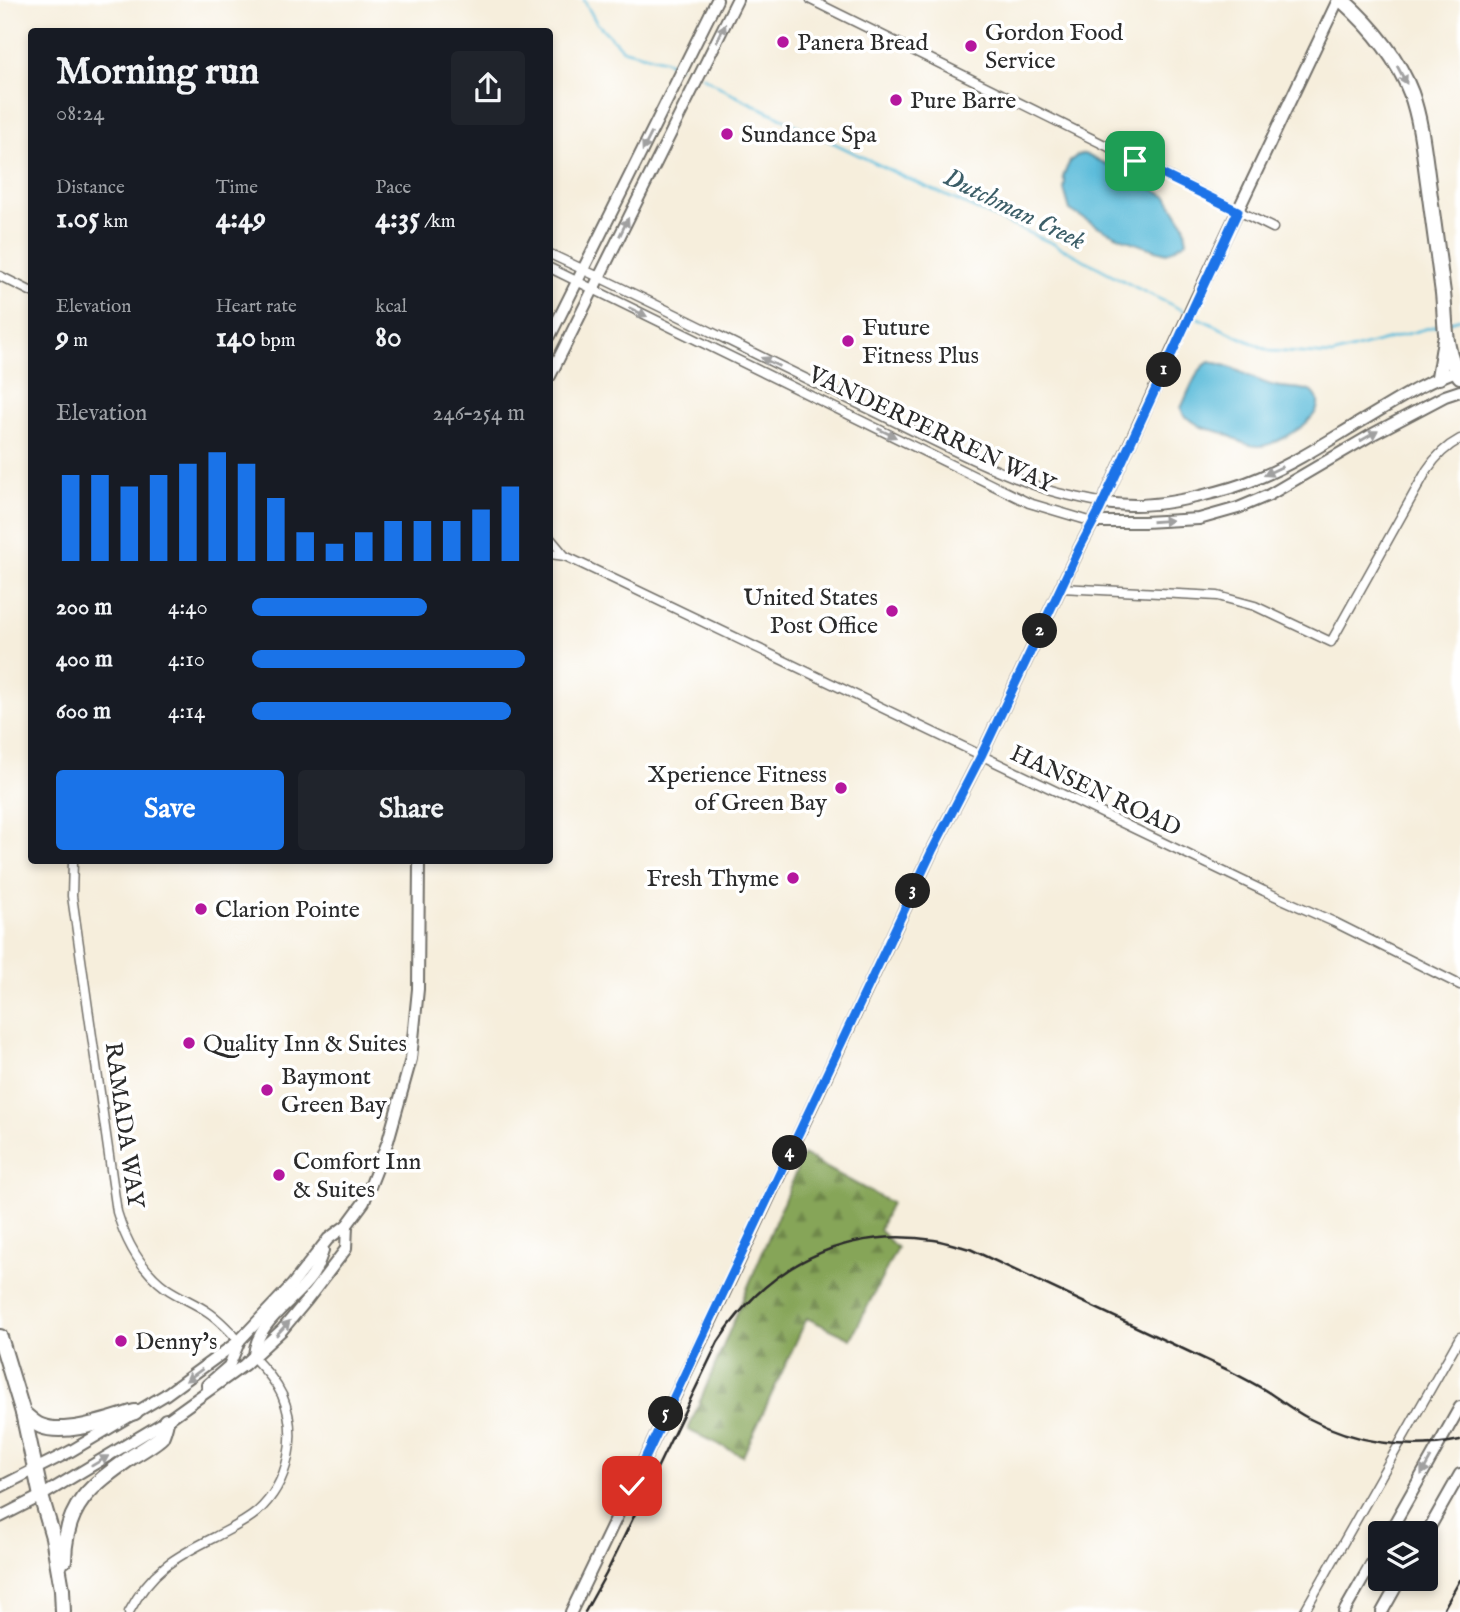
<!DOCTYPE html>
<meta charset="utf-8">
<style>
:root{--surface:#171b24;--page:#20242c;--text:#f1f3f6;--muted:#9ea1a6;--accent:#1a73e8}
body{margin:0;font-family:"IM FELL English",serif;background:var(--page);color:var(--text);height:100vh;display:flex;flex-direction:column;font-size:26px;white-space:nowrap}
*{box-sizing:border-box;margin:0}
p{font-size:23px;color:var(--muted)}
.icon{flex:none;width:38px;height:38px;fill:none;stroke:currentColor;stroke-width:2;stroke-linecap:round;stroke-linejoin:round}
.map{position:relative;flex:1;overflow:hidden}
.sheet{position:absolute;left:28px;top:28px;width:525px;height:836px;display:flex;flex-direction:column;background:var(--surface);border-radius:7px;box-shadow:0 4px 10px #0003}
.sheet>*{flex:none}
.fabs{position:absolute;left:1368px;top:1521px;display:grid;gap:14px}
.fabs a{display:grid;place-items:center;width:70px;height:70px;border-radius:7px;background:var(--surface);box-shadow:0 4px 10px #0003;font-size:35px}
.pin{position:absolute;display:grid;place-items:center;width:60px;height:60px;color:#fff;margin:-30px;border-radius:14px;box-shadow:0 4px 10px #0006}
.km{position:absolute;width:35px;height:35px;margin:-18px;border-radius:50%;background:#222;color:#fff;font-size:19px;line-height:35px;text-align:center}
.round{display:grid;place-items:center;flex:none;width:74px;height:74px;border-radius:7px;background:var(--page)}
.head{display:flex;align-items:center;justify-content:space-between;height:119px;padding:0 28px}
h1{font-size:38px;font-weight:700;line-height:52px}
.metrics{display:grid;grid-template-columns:repeat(3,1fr);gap:10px;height:119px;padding:7px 28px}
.metrics div{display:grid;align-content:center}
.metrics b{font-size:30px;font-weight:700}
.metrics small{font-size:19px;font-weight:400}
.metrics p{font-size:19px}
.chart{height:196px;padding:14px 28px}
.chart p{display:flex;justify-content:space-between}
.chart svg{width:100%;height:126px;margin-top:7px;stroke:var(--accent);stroke-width:6}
.action{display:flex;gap:14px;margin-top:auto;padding:14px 28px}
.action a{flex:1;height:80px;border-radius:7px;background:var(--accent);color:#fff;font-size:28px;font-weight:700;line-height:80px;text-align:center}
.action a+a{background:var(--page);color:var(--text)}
ul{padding:0 28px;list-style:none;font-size:23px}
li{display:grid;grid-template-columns:112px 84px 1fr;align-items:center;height:52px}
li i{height:18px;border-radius:9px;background:var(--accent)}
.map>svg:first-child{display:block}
.forest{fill:url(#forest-firs);stroke:#586842;stroke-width:2}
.water{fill:#5bbcda;stroke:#437482;stroke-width:2}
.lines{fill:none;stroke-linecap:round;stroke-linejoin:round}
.stream{stroke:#5bbcda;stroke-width:2.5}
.street-casing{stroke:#726f69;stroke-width:11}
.secondary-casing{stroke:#726f69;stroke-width:14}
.highway-casing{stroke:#726f69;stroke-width:18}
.street{stroke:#fff;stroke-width:8}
.secondary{stroke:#fff;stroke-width:10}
.highway{stroke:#fff;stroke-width:14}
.rail{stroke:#2b2b2b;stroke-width:2.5}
.oneway{fill:#a0a0a0}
.route-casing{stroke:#fff;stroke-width:14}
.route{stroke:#1a73e8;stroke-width:9}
.poi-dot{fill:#b5179e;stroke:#fff;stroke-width:2.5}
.labels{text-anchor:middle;stroke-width:7;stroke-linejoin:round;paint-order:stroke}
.poi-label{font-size:24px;fill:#2b2b2b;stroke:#fff;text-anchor:start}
.street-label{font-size:24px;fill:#2b2b2b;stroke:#fff}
.water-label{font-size:26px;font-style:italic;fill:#3c5e68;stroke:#fff}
</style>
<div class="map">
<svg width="1460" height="1612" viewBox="0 0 1460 1612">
<defs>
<pattern id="forest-firs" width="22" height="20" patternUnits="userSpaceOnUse" patternTransform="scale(1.75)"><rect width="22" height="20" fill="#86a559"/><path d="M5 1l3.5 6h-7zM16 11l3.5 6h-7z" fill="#6e874a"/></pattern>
</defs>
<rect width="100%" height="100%" fill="#fff"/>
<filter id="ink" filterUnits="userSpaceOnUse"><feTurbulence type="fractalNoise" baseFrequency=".0143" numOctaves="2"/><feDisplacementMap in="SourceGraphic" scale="14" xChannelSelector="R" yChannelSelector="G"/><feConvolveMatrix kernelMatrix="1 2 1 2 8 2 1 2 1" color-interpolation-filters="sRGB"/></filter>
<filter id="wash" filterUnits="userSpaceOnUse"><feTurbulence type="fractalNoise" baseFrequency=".00686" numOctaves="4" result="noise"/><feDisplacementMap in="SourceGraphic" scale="28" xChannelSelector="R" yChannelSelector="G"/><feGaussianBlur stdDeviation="1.57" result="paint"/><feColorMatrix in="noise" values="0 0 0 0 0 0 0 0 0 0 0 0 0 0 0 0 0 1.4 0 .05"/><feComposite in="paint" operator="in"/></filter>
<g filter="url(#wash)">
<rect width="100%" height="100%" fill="#f6eedc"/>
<path class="forest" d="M803,1155L891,1203L879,1230L897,1248L851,1339L807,1318L743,1456L688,1430Z"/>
<g class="water">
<path d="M1084,154L1118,169L1167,197L1184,224L1187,241L1167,253C1131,244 1101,230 1070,210L1064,189L1065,182L1063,177C1068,165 1070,156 1084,154Z"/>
<path d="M1210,362C1234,365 1253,381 1275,386C1286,389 1309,386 1316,396C1330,417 1274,447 1258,446C1246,446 1238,440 1228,435C1220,431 1210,430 1202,427C1196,424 1190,419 1184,416L1181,408C1188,395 1196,367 1210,362Z"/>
</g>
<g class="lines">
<g class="stream">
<path d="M584,0L596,22L622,49L664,60L679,67"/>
<path d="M702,76L732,94L902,176L1054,244L1137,288L1186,312"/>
<path d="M1192,315L1270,351L1332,355L1439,325"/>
<path d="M1449,322L1460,319"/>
</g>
</g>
</g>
<g filter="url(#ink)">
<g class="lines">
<g class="street-casing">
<g id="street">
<path d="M811,0L1273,228"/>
<path d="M550,254C658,304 763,359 871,410C930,439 989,470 1051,491C1068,496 1086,499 1103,503"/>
<path d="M550,268L1029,503L1093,522"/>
<path d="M0,276L32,292"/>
<path d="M550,538L565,556"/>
<path d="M550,554L565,556L622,583L1264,891L1334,922L1460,985"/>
<path d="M1061,588L1218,596L1255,606L1331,642L1427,470C1436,456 1445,447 1460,439"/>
<path d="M73,861L72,896L117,1212C126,1242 140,1269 166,1288C179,1297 195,1303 208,1312C220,1320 230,1331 239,1341"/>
<path d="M129,1612C151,1570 175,1557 215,1537C230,1529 244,1523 257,1512C289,1483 299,1435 282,1395C275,1380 264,1369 253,1357"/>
<path d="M1304,1612L1460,1337"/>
</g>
</g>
<g class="secondary-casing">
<g id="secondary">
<path d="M550,336L717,0"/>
<path d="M550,376L737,0"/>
<path d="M1103,503C1113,504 1124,505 1135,505C1170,505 1229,491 1261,477C1294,463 1325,443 1355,425C1390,405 1422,382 1460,370"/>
<path d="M1093,522H1144L1199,519L1238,508L1269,495L1373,434L1445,396L1460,391"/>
<path d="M254,1355C257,1321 294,1302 312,1276C317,1269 320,1259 323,1251"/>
<path d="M207,1385L229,1366L239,1342"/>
<path d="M0,1487L71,1451L165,1395L239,1341L292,1285L328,1239L347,1225L364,1202L388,1141L411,1059L418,989L419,861"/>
<path d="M0,1517L41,1496L166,1421L244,1365L282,1330L307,1300L346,1249L347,1225"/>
<path d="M1389,1533L1460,1407"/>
<path d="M1426,1534L1460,1474"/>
<path d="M571,1612L712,1319L932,851L981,756L1080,547L1099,511L1194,303L1338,0"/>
<path d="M1344,1612L1381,1547"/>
<path d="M1382,1612L1401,1578"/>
</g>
</g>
<g class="highway-casing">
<g id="highway">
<path d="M1342,0C1371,26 1397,56 1411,93C1421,121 1424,153 1428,182C1433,219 1438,256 1443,293C1446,321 1443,352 1460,376"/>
<path d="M1439,377L1445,340"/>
<path d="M0,1337L23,1413L41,1496L53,1537L62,1589L63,1612"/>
<path d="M23,1413C28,1417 35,1424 41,1426C65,1436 111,1419 135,1412"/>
<path d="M64,1560C65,1504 91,1486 133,1456C141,1451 155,1443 161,1437C163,1433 165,1426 166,1421"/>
</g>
</g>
<use href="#street" class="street"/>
<use href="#secondary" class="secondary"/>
<use href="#highway" class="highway"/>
<g class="rail">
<path d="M585,1612L606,1574L718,1342C766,1267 843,1226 934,1240C946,1242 958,1246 970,1249L1228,1370C1243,1378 1258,1385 1271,1394C1283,1402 1295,1411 1308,1418C1355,1443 1408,1451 1460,1440"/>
<path d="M1442,1612L1460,1580"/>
</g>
</g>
<defs><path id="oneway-solid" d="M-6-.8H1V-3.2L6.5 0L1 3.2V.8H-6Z" transform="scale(1.75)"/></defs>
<g class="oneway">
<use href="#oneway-solid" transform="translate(721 33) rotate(-64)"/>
<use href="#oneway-solid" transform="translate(1402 75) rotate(62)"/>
<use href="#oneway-solid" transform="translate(647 142) rotate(117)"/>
<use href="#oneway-solid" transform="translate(624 227) rotate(-64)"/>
<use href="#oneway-solid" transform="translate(638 312) rotate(26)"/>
<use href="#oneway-solid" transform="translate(770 362) rotate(-154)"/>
<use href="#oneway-solid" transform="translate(887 433) rotate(26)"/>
<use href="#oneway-solid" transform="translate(1369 436) rotate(-30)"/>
<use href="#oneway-solid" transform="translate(1273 471) rotate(154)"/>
<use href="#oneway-solid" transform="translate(1162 521) rotate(-4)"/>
<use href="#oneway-solid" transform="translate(283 1328) rotate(-47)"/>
<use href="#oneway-solid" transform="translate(194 1375) rotate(144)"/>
<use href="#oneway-solid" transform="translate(100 1461) rotate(-31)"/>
<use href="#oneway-solid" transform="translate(1426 1466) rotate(119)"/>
</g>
</g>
<g class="lines" filter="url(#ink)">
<g class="route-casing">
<path id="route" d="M632,1486L932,851L981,756L1080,547L1099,511L1238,211L1135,161"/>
</g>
<use href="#route" class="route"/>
</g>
<g class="poi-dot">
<circle cx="783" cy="42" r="7"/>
<circle cx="971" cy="46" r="7"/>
<circle cx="896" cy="100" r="7"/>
<circle cx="727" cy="134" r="7"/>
<circle cx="848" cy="341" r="7"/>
<circle cx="892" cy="611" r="7"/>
<circle cx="841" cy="788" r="7"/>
<circle cx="793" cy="878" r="7"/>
<circle cx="201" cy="909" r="7"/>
<circle cx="189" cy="1043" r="7"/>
<circle cx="267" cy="1090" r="7"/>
<circle cx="279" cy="1175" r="7"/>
<circle cx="121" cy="1341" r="7"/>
</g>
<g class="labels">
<g class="poi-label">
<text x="985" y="40">Gordon Food<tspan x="985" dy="28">Service</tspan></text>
<text x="797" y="50">Panera Bread</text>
<text x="910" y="108">Pure Barre</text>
<text x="741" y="142">Sundance Spa</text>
<text x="862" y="335">Future<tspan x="862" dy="28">Fitness Plus</tspan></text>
<text x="878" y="605" text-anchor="end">United States<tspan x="878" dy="28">Post Office</tspan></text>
<text x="827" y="782" text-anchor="end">Xperience Fitness<tspan x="827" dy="28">of Green Bay</tspan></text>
<text x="779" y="886" text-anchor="end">Fresh Thyme</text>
<text x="215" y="917">Clarion Pointe</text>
<text x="203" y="1051">Quality Inn &amp; Suites</text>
<text x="281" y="1084">Baymont<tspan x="281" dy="28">Green Bay</tspan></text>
<text x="293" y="1169">Comfort Inn<tspan x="293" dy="28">&amp; Suites</tspan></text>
<text x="135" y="1349">Denny's</text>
</g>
<g class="street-label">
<text transform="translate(932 429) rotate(25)" y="8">VANDERPERREN WAY</text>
<text transform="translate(1096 790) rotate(25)" y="8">HANSEN ROAD</text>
<text transform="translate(125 1125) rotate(82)" y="8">RAMADA WAY</text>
</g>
<g class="water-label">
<text transform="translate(1015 208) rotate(26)" y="9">Dutchman Creek</text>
</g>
</g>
</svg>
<div class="fabs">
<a><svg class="icon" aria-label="layers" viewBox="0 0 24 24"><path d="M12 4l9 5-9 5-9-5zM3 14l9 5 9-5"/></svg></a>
</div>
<div class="pin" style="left:1135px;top:161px;background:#1e9e55"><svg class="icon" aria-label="arrive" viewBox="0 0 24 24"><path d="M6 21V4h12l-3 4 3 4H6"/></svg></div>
<div class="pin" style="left:632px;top:1486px;background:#d93025"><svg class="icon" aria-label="check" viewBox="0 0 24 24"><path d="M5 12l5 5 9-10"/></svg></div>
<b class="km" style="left:1164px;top:370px">1</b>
<b class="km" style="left:1040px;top:631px">2</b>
<b class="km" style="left:913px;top:891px">3</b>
<b class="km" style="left:790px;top:1153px">4</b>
<b class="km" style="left:666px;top:1414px">5</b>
<section class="sheet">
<div class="head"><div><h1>Morning run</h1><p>08:24</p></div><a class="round"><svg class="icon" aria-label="share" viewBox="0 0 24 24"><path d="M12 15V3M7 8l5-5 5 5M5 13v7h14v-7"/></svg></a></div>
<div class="metrics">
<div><p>Distance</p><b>1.05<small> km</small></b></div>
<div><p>Time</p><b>4:49</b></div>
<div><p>Pace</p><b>4:35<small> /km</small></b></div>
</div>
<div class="metrics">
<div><p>Elevation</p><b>9<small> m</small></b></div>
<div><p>Heart rate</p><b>140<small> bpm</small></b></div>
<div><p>kcal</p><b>80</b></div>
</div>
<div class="chart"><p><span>Elevation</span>246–254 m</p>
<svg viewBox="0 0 160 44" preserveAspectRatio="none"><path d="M5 44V14M15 44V14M25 44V18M35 44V14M45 44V10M55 44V6M65 44V10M75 44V22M85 44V34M95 44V38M105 44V34M115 44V30M125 44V30M135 44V30M145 44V26M155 44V18"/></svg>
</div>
<ul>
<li><b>200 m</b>4:40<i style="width:64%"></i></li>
<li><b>400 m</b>4:10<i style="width:100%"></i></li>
<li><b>600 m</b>4:14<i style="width:95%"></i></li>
</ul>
<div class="action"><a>Save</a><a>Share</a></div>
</section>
</div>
